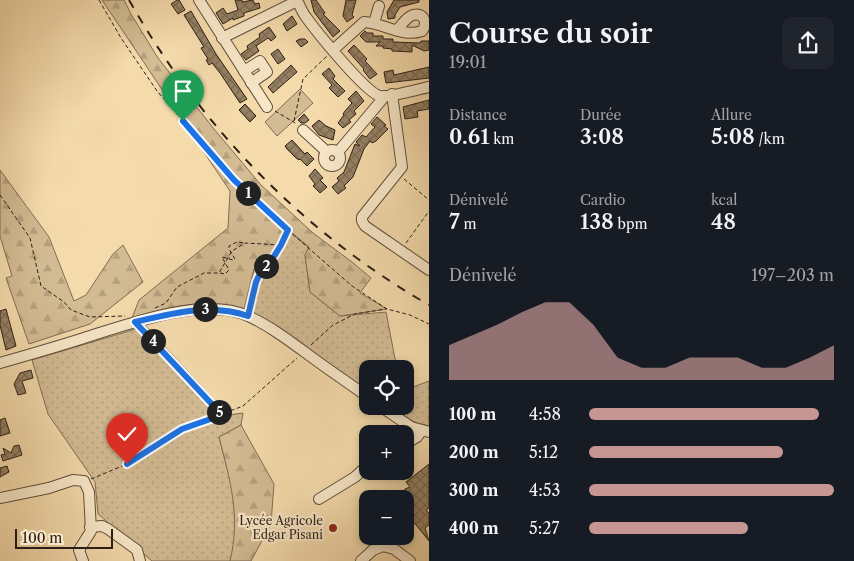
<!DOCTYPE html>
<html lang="fr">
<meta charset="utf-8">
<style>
:root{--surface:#171b24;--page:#20242c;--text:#f1f3f6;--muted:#9ea1a6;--accent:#c59692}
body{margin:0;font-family:"Libre Caslon Text",serif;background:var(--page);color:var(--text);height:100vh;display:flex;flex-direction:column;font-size:19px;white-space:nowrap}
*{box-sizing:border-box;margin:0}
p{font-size:16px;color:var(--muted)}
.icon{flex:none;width:28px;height:28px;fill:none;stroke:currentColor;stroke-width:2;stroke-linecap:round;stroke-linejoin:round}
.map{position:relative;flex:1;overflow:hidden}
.side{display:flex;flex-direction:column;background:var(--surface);width:425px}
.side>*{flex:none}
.controls{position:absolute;left:359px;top:360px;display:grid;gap:10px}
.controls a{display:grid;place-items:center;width:55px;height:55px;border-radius:10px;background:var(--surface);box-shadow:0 2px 8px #0003;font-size:25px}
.scale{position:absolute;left:15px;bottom:12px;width:98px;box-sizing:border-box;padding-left:5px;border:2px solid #2d1f17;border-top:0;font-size:14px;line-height:18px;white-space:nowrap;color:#2d1f17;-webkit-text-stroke:4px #f8e8c9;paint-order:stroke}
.pin{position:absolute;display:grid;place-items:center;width:42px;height:42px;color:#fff;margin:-51px -21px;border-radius:50% 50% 50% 0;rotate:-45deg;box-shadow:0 0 5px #0007}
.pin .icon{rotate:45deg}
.km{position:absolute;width:25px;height:25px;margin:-12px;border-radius:50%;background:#222;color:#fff;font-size:14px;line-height:25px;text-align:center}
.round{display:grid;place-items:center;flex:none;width:52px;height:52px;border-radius:10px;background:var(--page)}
.overview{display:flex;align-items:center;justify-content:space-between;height:85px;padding:0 20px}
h1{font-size:28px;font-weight:600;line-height:38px}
.stats{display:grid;grid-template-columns:repeat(3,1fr);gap:8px;height:85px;padding:5px 20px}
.stats div{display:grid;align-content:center}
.stats b{font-size:21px;font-weight:600}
.stats small{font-size:14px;font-weight:400}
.stats p{font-size:14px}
.chart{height:140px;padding:10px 20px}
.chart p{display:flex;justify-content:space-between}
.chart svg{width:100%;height:90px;margin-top:5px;fill:var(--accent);opacity:.7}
ul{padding:0 20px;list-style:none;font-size:16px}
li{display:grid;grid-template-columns:80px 60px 1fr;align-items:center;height:38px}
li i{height:12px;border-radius:6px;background:var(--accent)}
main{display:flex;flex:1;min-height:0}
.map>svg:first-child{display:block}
.green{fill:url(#green-dots);stroke:#806d55}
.forest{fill:url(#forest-firs);stroke:#806d55}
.pitch{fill:#d3bb93;stroke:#806d55}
.building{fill:url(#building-cross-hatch);stroke:#2d1f17}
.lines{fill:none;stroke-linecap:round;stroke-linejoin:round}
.minor-casing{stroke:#5f4e3c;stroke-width:12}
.path{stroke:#2d1f17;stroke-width:1;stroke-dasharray:4 2.5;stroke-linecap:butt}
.minor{stroke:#f8e8c9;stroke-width:10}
.rail{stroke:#2d1f17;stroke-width:2;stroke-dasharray:9 9;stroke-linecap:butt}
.route-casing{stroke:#fff;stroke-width:10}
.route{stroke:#1a73e8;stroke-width:6}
.poi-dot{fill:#8f2418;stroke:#f8e8c9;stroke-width:2}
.labels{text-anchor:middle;stroke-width:4.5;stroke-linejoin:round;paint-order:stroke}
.poi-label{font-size:12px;fill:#2d1f17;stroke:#f8e8c9;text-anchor:end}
</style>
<main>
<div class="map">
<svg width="429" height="561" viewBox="0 0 429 561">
<defs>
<pattern id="green-dots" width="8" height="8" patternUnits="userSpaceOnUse" patternTransform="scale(1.25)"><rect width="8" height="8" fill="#d3bb93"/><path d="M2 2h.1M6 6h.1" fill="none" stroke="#b5a07e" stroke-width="1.8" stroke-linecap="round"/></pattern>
<pattern id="forest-firs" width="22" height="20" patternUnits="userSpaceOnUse" patternTransform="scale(1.25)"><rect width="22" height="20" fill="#d3bb93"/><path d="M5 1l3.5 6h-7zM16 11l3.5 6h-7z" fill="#b5a07e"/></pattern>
<pattern id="building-cross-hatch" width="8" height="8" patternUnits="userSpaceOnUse" patternTransform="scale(1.25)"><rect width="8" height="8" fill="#958164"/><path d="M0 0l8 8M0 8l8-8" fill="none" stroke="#7a6951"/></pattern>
</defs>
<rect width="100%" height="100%" fill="#f5dbac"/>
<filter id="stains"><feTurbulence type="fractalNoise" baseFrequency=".004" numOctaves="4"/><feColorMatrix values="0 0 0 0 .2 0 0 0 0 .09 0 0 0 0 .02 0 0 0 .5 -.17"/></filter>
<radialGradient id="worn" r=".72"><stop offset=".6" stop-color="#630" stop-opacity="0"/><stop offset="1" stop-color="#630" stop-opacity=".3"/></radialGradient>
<g class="green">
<path d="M285,228L309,247L305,255L310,292L340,316L386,312L397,369H368L367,391L269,322L244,309L254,269L272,253Z"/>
<path d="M146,326L228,415L243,413L241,425L219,437L234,495L235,543L230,561H152L98,514L95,482L48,414L32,360Z"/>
<path d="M429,381V426C414,424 402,415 390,406H405V384L413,387Z"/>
</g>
<g class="forest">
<path d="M102,0H124L131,14L158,58L214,129L261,185L313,233L352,262L371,278L360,293L387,309L340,316L310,292L305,255L309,247L286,228L272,253L254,269L244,309L202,303L173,307L132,318L139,300L228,228L230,191Z"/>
<path d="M0,170L49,237L74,301L86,295L113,254L123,245L143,282L90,324L29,344L6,278L12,276L0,236Z"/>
<path d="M241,425L274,484L271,524L251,561H230C241,516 230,480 219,437Z"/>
</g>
<path class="pitch" d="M300,89L313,103L277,136L265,122Z"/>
<g class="building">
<path d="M177,0H179L185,10L178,14L171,4Z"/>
<path d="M235,0H242V2L253,0L255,4L259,3L260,8L244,13V16L233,20V18L223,24L216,13L223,8L227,14L238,10Z"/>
<path d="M311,0H316L325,13L323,14L340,31L333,37L314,12Z"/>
<path d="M346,0H356L352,15L354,17L347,22L343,16Z"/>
<path d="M394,0H419V2L400,7L395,15V18L388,19L387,12Z"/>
<path d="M191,11L216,54L247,99L240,103L220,73L212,63L209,65L206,60L208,59L201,48L204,47L184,15Z"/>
<path d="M292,16L297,24L287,31L283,24Z"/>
<path d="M269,27L276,37L271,41L268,38L256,46L259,51L246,60L241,54L248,49L247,46L260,37L259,34Z"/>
<path d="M365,31L367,33H373V36H383V39H393V42L420,43L421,41H429V50L424,51L412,45V52L392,51V49L383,48V46H376L380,42H366L360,36Z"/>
<path d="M300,39H305L308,42L301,47L296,41Z"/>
<path d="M354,45L367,59L365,61L377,74L370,79L363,70L364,69L348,51Z"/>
<path d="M278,49L285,59L278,64L271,54Z"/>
<path d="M291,65L297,72L273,93L268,87Z"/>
<path d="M429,67V78L386,83L384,72L393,70L394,75Z"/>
<path d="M329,68L335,76L333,79L345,91L338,97L329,88L332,85L322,74Z"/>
<path d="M356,91L364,101L354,111L356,114L349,120L351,122L343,128L338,123L344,115L343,114L345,111L352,103L348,99Z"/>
<path d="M429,100V109L417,111L418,117L405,119L403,107Z"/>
<path d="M245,104L256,116L250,122L239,110Z"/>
<path d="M304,114L309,120L305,123H301L298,120Z"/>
<path d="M377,117L386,125L384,126L388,129L376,141L372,143L370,141L364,149L353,177L344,186L346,188L338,194L332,187L339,181L337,178L344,172L355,144L360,146L356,142L362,135L366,137L375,127L371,124Z"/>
<path d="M319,120L326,126L335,130L333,140L319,135L312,126Z"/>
<path d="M292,140L305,154L307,152L314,159L307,166L300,159L299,160L296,158L287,149L285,146Z"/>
<path d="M315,169L323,178L320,180L327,187L320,193L313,186L315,184L309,176Z"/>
<path d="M6,309L16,346L6,350L0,325V311Z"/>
<path d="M31,370L33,378L22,381L26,393L18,395L14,384L20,373Z"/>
<path d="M5,418L10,433L0,436V420Z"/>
<path d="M19,445L22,455L3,461L1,455L5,454L3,448L11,453L14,446Z"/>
<path d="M429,464V508L426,510L429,513V525L425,528L429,541L412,520L403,493L405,489L410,487L406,482Z"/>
<path d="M7,466L9,472L0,477V468Z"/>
</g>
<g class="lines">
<g class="minor-casing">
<g id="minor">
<path d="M199,0L267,107"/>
<path d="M297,0C300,6 302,12 306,17C316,31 366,93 380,96C388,98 419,89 429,87"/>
<path d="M374,23L379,6"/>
<path d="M222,38L297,1"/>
<path d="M333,50L364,22C384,23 402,38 422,31C428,23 424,12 413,15C406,17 402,25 397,30"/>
<path d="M244,71L260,61L267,72L251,83"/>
<path d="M392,94L402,167L362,217V221L365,226L429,270"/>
<path d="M303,130L327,152"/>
<circle cx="332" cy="158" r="8"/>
<path d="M338,152L385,96"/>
<path d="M0,363C28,355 56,347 84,338C129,324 203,296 248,316C268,325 287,339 306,353C326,368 347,382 368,397"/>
<path d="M380,406L411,427L429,432"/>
<path d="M405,444L417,437L422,430"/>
<path d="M0,498L49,488L73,480L84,481L89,492L91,531L79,550L83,561"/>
<path d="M319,499L355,477L368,465"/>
<path d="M90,527L102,526L108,529L137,550L140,561"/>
<path d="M361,561L373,550L383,546L394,549L410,561"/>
</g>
</g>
<g class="path">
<path d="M99,0L121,38L157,91L234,180L274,218L352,286L387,309L410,315L429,324"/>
<path d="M275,111L297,124"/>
<path d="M294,121L303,79L327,56"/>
<path d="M404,179L429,200"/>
<path d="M0,195L30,238L41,286L64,302L71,310L90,317L125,316"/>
<path d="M406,243L429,211"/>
<path d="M220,273L225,274L229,270L222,257L233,260L235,259L229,249V246L237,242L244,243"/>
<path d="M155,308L166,303L177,287L204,273H219L232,251L245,243L281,245"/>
<path d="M249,309L256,282L262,269L273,258L288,231"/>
<path d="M142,330L221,415"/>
<path d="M311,345L333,325L355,314L386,309"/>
<path d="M91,479L127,464L183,429L243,406L297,358"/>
</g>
<use href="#minor" class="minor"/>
<path class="rail" d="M129,0C201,127 302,232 429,305"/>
</g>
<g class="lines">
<g class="route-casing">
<path id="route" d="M127,464L182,429L222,415L135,322C173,313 210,303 248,316L256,282L262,269L273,258L281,245L288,230L234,180L183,121"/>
</g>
<use href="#route" class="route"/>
</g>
<circle class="poi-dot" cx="333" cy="528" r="5"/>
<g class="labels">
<g class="poi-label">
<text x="323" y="525">Lycée Agricole<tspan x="323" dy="14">Edgar Pisani</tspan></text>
</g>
</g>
<rect width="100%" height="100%" filter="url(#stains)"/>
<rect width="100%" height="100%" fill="url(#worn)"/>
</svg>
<div class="controls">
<a><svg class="icon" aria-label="locate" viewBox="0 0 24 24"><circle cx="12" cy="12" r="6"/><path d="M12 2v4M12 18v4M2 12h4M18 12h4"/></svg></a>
<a>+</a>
<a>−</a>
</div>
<div class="scale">100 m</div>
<div class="pin" style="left:183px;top:121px;background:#1e9e55"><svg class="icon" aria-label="arrive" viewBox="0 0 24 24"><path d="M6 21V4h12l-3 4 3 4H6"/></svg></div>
<div class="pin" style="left:127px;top:464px;background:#d93025"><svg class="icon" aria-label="check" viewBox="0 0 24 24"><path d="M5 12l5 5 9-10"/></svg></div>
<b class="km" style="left:248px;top:193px">1</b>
<b class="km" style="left:266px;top:266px">2</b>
<b class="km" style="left:205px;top:309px">3</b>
<b class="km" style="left:153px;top:341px">4</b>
<b class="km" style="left:219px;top:412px">5</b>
</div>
<section class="side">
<div class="overview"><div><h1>Course du soir</h1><p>19:01</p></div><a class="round"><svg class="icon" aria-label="share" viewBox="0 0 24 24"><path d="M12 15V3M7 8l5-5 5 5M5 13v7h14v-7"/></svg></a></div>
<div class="stats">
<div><p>Distance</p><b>0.61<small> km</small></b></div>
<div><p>Durée</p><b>3:08</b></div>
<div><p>Allure</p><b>5:08<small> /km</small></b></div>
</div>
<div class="stats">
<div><p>Dénivelé</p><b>7<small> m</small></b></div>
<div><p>Cardio</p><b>138<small> bpm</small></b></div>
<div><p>kcal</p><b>48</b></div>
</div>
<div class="chart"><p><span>Dénivelé</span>197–203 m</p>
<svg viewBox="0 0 160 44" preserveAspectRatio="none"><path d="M0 44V27L10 22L20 17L30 11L40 6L50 6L60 17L70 33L80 38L90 38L100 33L110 33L120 33L130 38L140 38L150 33L160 27V44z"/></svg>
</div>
<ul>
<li><b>100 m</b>4:58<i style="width:94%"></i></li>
<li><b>200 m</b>5:12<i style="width:79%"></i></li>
<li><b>300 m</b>4:53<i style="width:100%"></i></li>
<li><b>400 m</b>5:27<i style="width:65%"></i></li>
</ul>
</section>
</main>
